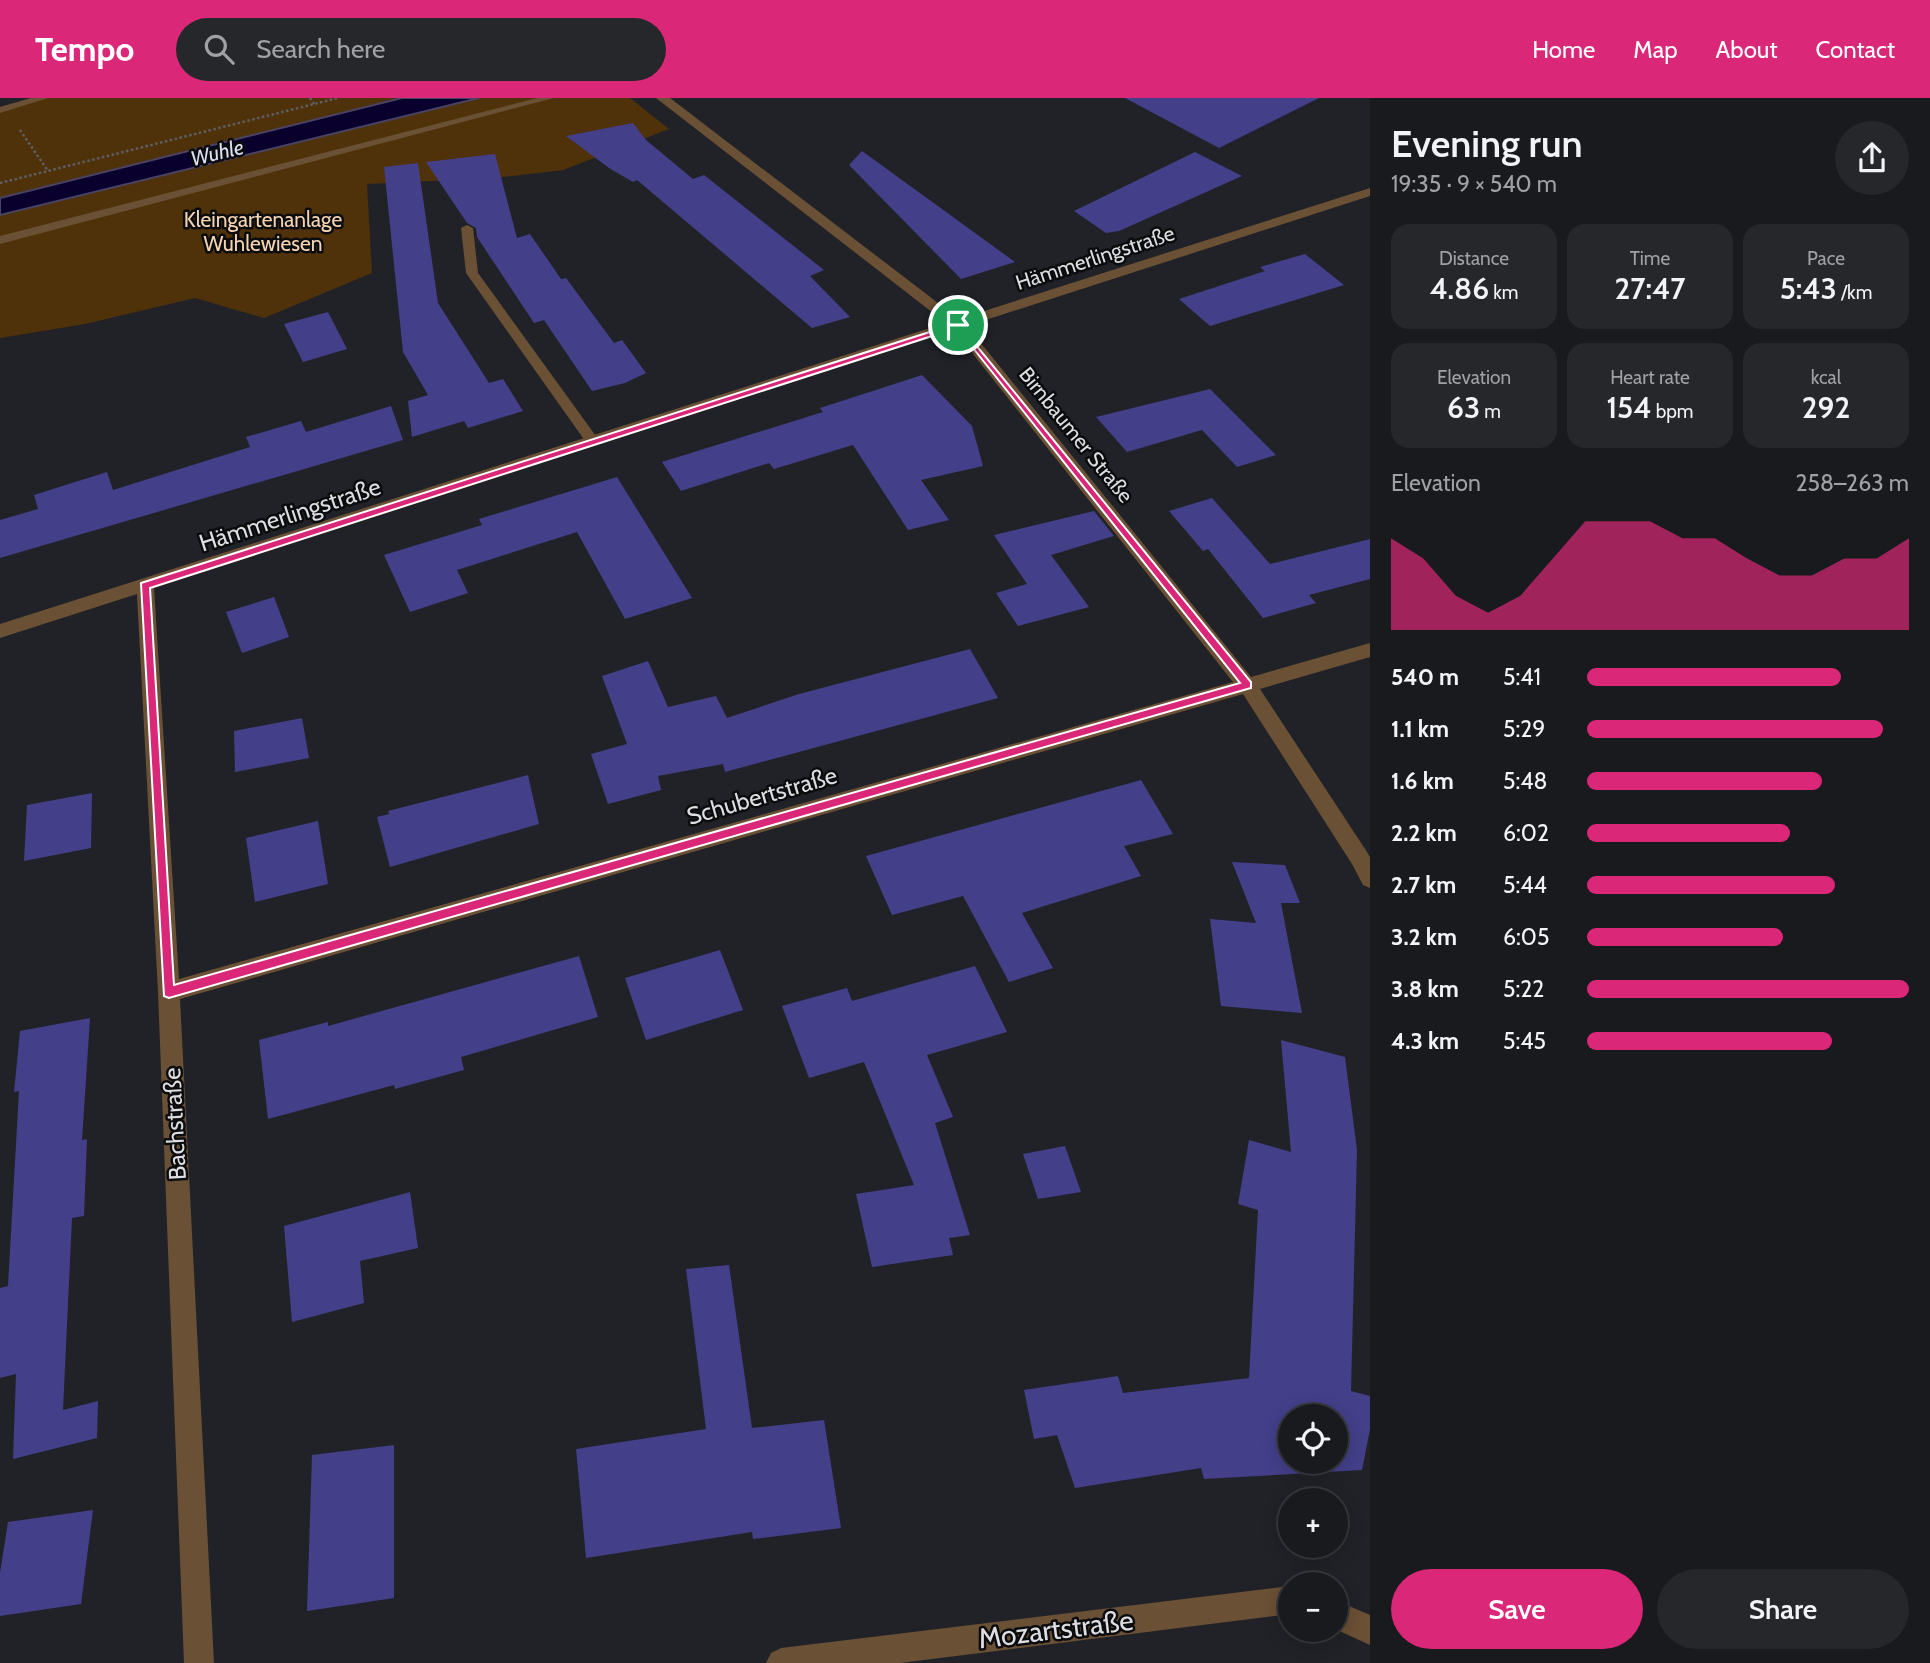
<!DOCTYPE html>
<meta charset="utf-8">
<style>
:root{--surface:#191a1e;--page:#26272b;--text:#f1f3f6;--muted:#9fa1a4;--line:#37383c;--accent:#db2777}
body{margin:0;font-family:Cabin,sans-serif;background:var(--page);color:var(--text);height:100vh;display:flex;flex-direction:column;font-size:26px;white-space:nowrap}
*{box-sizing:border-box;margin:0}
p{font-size:23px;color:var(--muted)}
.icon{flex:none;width:38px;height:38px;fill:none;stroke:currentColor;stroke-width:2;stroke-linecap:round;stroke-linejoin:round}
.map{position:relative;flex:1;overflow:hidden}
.sheet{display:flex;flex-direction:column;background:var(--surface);width:560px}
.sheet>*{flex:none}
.tools{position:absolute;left:1278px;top:1306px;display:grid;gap:14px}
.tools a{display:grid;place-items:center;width:70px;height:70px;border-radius:50%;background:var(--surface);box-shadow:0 4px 18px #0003,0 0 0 2px var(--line);font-size:35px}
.pin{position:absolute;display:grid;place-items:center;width:60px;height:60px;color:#fff;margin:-30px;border:4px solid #fff;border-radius:50%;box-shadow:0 2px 7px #0007}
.round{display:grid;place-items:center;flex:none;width:74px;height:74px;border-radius:37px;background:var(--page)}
.head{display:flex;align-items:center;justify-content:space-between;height:119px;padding:0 21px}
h1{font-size:38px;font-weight:600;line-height:52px}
.figures{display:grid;grid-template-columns:repeat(3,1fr);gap:10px;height:119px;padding:7px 21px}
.figures div{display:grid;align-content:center;border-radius:18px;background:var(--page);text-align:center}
.figures b{font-size:30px;font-weight:600}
.figures small{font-size:19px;font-weight:400}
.figures p{font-size:19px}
.chart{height:196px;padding:14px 21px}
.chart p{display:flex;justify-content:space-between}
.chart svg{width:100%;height:126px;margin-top:7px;fill:var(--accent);opacity:.7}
.action{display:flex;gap:14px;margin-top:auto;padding:14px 21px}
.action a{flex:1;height:80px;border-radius:42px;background:var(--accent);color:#fff;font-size:28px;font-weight:600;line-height:80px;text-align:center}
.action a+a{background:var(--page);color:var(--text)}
ul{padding:0 21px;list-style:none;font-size:23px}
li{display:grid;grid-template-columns:112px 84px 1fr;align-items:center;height:52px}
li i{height:18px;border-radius:9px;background:var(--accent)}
header{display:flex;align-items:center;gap:42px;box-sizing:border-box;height:98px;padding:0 35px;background:var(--accent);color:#fff}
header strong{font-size:33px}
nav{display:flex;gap:38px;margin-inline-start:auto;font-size:24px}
.search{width:490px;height:63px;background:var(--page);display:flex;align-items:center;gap:18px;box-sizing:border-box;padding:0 24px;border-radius:38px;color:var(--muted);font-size:26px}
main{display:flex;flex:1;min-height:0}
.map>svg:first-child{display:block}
.green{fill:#50320a}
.water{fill:#09002e;stroke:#494364;stroke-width:2}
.building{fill:#433f89;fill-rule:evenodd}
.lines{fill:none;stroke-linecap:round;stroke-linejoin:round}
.path{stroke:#5e5f64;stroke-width:2.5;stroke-dasharray:2.5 2.5;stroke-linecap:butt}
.lane{fill:#6a5034;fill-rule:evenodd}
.street{fill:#6a5034;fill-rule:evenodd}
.route{fill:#db2777;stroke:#fff;stroke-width:2;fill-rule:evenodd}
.labels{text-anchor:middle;stroke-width:5;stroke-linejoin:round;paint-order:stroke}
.far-water-label{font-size:21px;font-style:italic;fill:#dee0f6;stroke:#0b0c0e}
.far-park-label{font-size:21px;fill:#f6d4b1;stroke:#0b0c0e}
.far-street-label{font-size:21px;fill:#dedee2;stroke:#0b0c0e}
.street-label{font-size:24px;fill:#dedee2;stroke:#0b0c0e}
.near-street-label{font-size:28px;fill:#dedee2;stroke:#0b0c0e}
</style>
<header>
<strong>Tempo</strong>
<div class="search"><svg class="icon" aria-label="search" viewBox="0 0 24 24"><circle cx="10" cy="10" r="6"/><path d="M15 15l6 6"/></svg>Search here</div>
<nav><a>Home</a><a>Map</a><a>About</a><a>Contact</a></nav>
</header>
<main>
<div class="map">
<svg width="1370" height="1565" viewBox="0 0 1370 1565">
<rect width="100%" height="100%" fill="#212228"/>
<g class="green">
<path d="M44,0H402L0,100V12Z"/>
<path d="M478,0H630L669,31L563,72L494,80L367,86L372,175L264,220L195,200L85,226L0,240V117Z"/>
</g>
<path class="water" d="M402,0H479L0,117V100Z"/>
<g class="building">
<path d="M1125,0H1319L1219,50Z"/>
<path d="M633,25L646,42L693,81L704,77L824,172L810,178L850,219L812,230L637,82L633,84L609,70L566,38Z"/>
<path d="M862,53L1015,164L961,181L849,67Z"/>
<path d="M1195,54L1242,78L1119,133L1106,135L1074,113Z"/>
<path d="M495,56L517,140L530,136L561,181L566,180L614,245L622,242L646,275L625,285L592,293L544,222L534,225L477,139L476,130L467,125L426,64Z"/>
<path d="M418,65L438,205L489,285L503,281L523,313L468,330L464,323L412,339L408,303L428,297L403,254L384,69Z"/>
<path d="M1305,156L1344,187L1210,228L1179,201L1265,173L1260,169Z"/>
<path d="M328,214L347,251L303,264L284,226Z"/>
<path d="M922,277L972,328L983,368L921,382L949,422L908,432L853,347L774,371L769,365L681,393L662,364L823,314L820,310Z"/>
<path d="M1210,291L1276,357L1237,369L1202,332L1127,354L1096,319Z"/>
<path d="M391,308L403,342L0,460V422L38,411L34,397L107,374L113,392L250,349L246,339L301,323L306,334Z"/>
<path d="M617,379L692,500L625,521L577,434L457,472L468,495L410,514L384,457L482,427L479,421Z"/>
<path d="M1212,400L1270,466L1370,441V481L1309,497L1316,505L1263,520L1208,451L1203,453L1169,413Z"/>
<path d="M1094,413L1114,438L1051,457L1089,509L1018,528L996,495L1027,486L994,437Z"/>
<path d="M274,499L289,539L242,555L226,514Z"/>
<path d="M970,551L998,600L725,674L723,666L658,678L661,692L608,706L591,656L627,646L602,578L648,563L668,609L716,598L727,620L799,596Z"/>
<path d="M302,620L309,660L235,674L234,633Z"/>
<path d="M528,677L539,726L390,769L377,719L389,716L388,713Z"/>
<path d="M1141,682L1173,736L1124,748L1141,778L1022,815L1053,870L1009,884L963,798L892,817L866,758Z"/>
<path d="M92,695L91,750L24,763L27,707Z"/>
<path d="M318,723L328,786L255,804L246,740Z"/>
<path d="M1232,764L1285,767L1300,805H1281L1302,915L1221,908L1210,821L1256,825Z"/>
<path d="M720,852L743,912L646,942L625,880Z"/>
<path d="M579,858L598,919L461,959L464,972L395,991L394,987L268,1021L259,942L328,924V928Z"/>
<path d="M975,868L1007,934L927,957L953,1019L935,1025L970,1137L949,1140L953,1157L872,1169L856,1096L914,1087L864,964L809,980L782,908L847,890L852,903Z"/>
<path d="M90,920L82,1042L87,1041L84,1118L72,1120L63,1312L98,1303L97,1340L13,1361L16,1276L0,1280V1190L8,1188L19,993L14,994L20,933Z"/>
<path d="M1281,942L1345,959L1357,1052L1351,1293L1370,1298V1331L1362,1372L1204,1381L1201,1370L1075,1390L1057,1337L1034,1341L1024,1292L1118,1278L1123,1295L1249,1280L1258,1112L1238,1106L1249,1042L1291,1054ZM1290,1318H1335V1363H1290Z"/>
<path d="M1065,1048L1081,1094L1038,1101L1023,1056Z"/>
<path d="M410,1094L418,1150L360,1163L364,1205L292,1224L284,1128Z"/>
<path d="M729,1167L752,1330L824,1322L841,1430L753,1441L752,1434L586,1460L576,1351L706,1331L686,1171Z"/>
<path d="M394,1347V1500L307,1513L312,1357Z"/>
<path d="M93,1412L81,1506L0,1518V1475L8,1424Z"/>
</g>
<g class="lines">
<g class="path">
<path d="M310,0L314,6"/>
<path d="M20,32L48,73"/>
<path d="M0,85L338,0"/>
</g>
<g class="lane">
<path d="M31,0H48L0,15V9Z"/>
<path d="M537,0H554L0,146V138Z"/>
<path d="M467,127L473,130L478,175L598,341V347H588L466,175L461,130Z"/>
</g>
<g class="street">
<path d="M656,0H670L959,221L1370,90V98L967,228L1251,579L1370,545V559L1260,591L1367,754L1370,759V790L1363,787L1352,766L1243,596L180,901L214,1565H184L158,894L137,496L0,540V526L946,225ZM954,232L1233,584L179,881L154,490Z"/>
<path d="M1290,1488V1516L900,1565H766L771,1555L781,1550Z"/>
<path d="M1335,1502L1370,1517V1547L1335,1531Z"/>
</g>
</g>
<path class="route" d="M958,225L1251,584V590L169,900L164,898L141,485ZM957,230L1240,585L174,887L150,490Z"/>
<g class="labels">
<g class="far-water-label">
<text transform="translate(217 55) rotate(-14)" y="7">Wuhle</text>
</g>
<g class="far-park-label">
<text x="263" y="129">Kleingartenanlage<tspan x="263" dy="24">Wuhlewiesen</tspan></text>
</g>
<g class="far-street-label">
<text transform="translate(1095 160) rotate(-18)" y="7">Hämmerlingstraße</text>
<text transform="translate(1076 337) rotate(51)" y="7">Birnbaumer Straße</text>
</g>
<g class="street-label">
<text transform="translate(290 417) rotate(-18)" y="8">Hämmerlingstraße</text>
<text transform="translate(762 698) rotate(-16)" y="8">Schubertstraße</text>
<text transform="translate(175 1026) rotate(-93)" y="8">Bachstraße</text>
</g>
<g class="near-street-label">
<text transform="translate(1056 1531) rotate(-7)" y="10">Mozartstraße</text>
</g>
</g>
</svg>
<div class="tools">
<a><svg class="icon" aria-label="locate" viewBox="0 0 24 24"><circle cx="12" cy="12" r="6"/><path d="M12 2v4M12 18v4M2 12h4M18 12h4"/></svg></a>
<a>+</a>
<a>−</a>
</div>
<div class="pin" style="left:958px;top:227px;background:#1e9e55"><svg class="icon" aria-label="arrive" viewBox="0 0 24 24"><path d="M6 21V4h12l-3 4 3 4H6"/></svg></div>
</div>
<section class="sheet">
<div class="head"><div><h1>Evening run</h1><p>19:35 · 9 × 540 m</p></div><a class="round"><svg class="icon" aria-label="share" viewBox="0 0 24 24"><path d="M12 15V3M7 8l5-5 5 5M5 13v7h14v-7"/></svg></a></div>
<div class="figures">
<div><p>Distance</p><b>4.86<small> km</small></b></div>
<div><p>Time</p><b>27:47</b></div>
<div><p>Pace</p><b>5:43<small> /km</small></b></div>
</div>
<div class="figures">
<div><p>Elevation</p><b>63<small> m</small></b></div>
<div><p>Heart rate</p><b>154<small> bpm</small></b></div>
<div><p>kcal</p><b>292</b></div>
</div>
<div class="chart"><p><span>Elevation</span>258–263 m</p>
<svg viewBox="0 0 160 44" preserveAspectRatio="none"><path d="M0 44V12L10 19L20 32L30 38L40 32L50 19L60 6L70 6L80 6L90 12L100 12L110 19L120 25L130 25L140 19L150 19L160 12V44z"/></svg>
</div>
<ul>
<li><b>540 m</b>5:41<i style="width:79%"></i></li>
<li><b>1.1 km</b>5:29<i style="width:92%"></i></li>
<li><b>1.6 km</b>5:48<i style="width:73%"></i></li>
<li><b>2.2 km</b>6:02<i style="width:63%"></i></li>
<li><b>2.7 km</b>5:44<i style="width:77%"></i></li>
<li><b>3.2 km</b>6:05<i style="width:61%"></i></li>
<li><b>3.8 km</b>5:22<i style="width:100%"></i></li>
<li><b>4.3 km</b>5:45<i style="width:76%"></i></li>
</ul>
<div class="action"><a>Save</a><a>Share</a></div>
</section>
</main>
